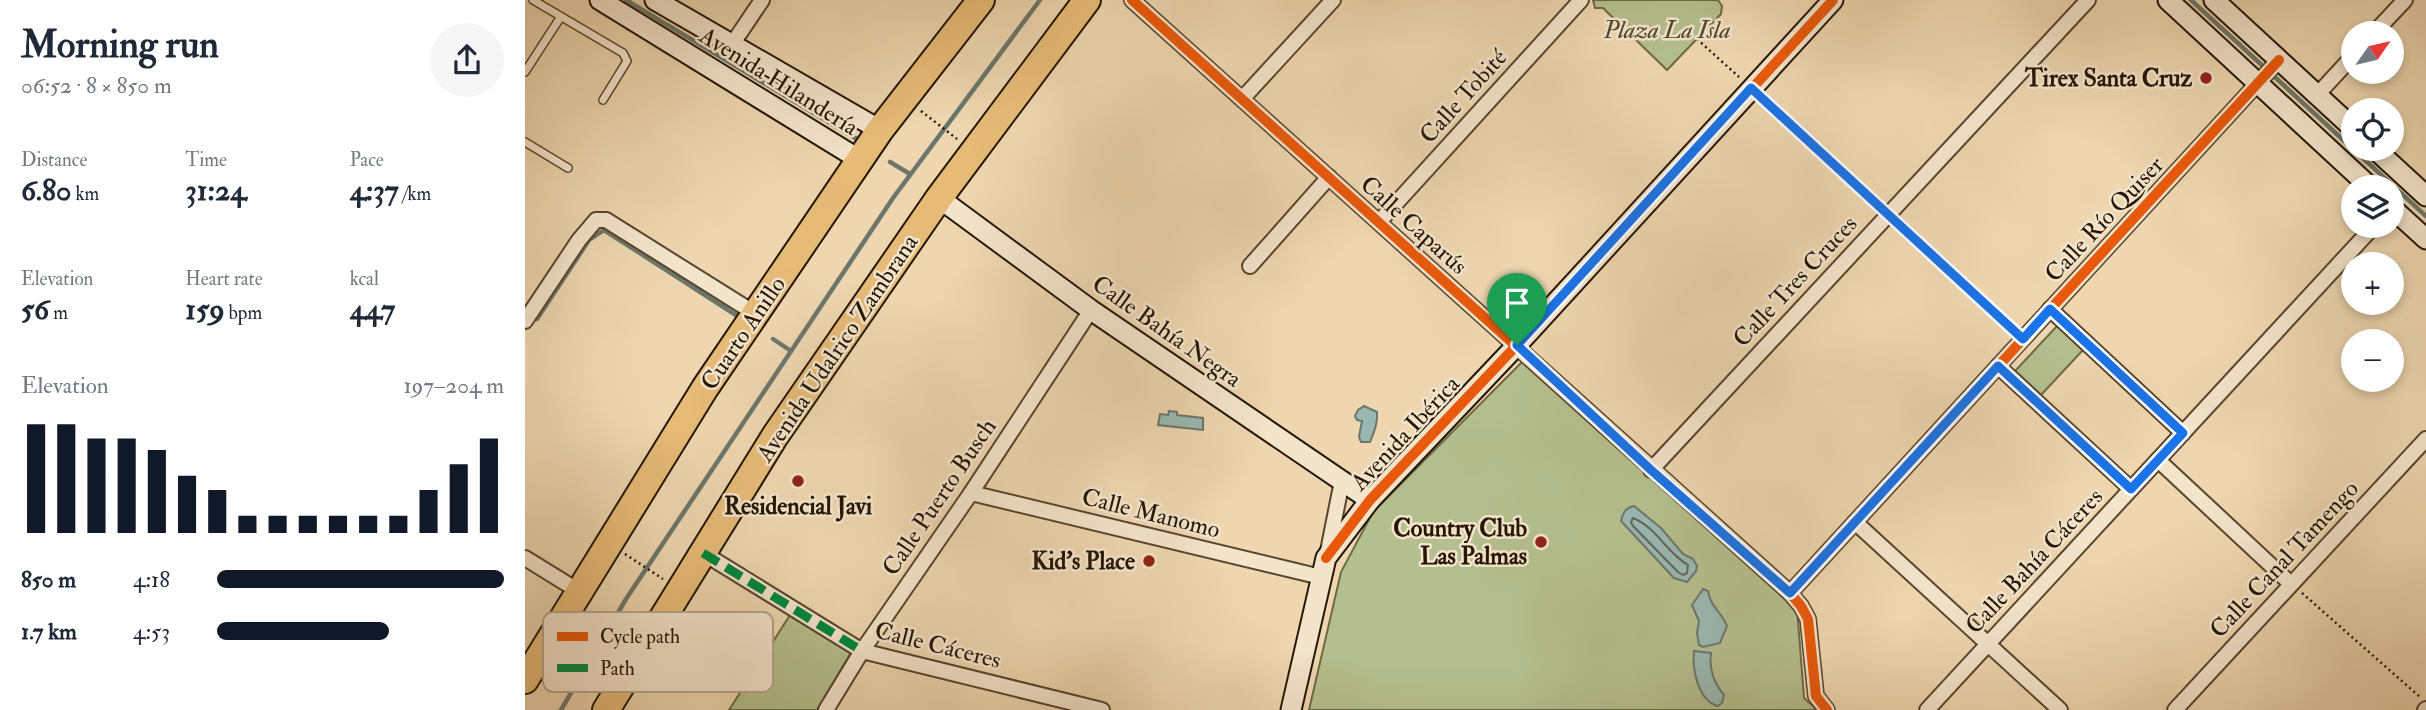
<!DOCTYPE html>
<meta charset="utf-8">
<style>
:root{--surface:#fff;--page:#f6f6f7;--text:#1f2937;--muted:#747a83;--accent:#111827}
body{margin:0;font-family:"IM FELL Double Pica",serif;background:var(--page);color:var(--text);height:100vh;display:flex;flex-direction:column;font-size:26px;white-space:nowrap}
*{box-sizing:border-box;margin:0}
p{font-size:23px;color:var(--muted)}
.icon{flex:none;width:38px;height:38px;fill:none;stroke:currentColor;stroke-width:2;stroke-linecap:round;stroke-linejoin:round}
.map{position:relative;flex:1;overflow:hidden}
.side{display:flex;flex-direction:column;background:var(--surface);width:525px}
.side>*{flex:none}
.needle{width:46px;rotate:56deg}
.buttons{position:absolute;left:1816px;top:21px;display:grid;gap:14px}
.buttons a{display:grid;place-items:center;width:63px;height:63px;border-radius:50%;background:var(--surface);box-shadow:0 4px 10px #0003;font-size:35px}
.pin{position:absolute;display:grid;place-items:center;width:60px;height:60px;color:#fff;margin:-72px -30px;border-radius:50% 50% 50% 0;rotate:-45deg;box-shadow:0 0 7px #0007}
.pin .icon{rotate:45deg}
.round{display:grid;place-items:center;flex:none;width:74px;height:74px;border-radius:37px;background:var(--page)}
.headline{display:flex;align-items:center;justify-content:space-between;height:119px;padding:0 21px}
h1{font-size:38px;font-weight:700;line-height:52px}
.stats{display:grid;grid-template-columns:repeat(3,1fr);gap:10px;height:119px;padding:7px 21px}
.stats div{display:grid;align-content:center}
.stats b{font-size:30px;font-weight:700}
.stats small{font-size:19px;font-weight:400}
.stats p{font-size:19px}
.chart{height:196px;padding:14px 21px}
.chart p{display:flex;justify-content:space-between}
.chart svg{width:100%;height:126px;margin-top:7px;stroke:var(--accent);stroke-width:6}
ul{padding:0 21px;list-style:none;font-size:23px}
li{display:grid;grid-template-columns:112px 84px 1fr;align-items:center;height:52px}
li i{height:18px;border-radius:9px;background:var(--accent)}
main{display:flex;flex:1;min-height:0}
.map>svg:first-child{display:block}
.green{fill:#b4be8e;stroke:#6d6a47;stroke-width:2}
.water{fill:#9ab8b2;stroke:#6c776b;stroke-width:2}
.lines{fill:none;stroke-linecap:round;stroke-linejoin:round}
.shore{stroke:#606659;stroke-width:2}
.stream{stroke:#6c776b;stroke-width:4.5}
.lane-casing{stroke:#58452c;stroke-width:10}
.street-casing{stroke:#58452c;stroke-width:18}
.secondary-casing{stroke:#261500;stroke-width:23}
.highway-casing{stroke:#261500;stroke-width:30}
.path{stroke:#261500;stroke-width:2.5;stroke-dasharray:2 3.5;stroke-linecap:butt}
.lane{stroke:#f3e4cc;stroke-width:7}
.street{stroke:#f3e4cc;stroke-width:14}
.secondary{stroke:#f3e4cc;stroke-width:19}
.highway{stroke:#e6bb78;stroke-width:26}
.quiet{stroke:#00873e;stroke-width:9;stroke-dasharray:18 9;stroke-linecap:butt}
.cycleway-casing{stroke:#f3e4cc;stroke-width:15}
.cycleway{stroke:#e8590c;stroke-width:10}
.route-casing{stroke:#fff;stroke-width:14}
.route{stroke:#1a73e8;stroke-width:9}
.poi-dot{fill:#8f2418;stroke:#f3e4cc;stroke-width:2.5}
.labels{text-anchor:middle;stroke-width:5;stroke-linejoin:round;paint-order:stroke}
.park-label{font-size:24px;font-style:italic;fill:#51482b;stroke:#f3e4cc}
.poi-label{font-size:24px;font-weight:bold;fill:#261500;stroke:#f3e4cc;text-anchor:end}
.street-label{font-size:24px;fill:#261500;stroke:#f3e4cc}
.key{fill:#f3e4cc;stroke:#b6a68f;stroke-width:2}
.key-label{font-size:19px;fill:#261500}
</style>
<main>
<section class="side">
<div class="headline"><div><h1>Morning run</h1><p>06:52 · 8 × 850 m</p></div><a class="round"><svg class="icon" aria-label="share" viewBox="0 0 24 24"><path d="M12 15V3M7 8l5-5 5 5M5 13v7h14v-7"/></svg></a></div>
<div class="stats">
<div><p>Distance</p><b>6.80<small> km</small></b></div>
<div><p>Time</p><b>31:24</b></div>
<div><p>Pace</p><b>4:37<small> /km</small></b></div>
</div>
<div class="stats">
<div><p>Elevation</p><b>56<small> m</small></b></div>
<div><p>Heart rate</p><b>159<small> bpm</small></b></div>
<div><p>kcal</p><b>447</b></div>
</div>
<div class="chart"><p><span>Elevation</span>197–204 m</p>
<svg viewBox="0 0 160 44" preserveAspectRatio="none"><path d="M5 44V6M15 44V6M25 44V11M35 44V11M45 44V15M55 44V24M65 44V29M75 44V38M85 44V38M95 44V38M105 44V38M115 44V38M125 44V38M135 44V29M145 44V20M155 44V11"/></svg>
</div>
<ul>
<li><b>850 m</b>4:18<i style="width:100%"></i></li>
<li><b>1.7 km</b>4:53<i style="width:60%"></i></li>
</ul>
</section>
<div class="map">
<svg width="1901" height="710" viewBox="0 0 1901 710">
<rect width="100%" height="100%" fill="#edd6b0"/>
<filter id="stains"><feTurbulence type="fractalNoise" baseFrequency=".00286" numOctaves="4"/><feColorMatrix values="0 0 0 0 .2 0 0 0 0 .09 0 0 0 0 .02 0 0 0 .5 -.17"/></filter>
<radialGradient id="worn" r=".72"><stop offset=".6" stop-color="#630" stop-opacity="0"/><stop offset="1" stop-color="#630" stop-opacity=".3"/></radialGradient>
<g class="green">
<path d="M1068,0H1193L1197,6L1196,14L1142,70L1078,8H1070Z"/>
<path d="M1533,325L1558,350L1516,395L1490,371Z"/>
<path d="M999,360L1272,608L1279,698L1292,710H784L816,572L848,512Z"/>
<path d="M267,612L327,651L292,710H204Z"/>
</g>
<g class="water">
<path d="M839,406L852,412C853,423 849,432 845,442H836L834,437L837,421L832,420L830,416L833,410Z"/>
<path d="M644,411L652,412V415L678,418V430L633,425L635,414L643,415Z"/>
<path d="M1109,506L1136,528L1158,554L1168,559L1172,566L1171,571L1162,582L1149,578L1096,521C1098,512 1101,508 1109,506Z"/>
<path d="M1178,589L1183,591C1186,608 1196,611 1202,626L1195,643L1178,647L1174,645L1172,633L1174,621L1167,605Z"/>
<path d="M1169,651L1186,653C1184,669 1188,682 1199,695L1197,703L1193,706C1173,701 1167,669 1169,651Z"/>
</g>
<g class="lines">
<path class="shore" d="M1108,518C1131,527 1142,553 1163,565L1162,573L1158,575L1153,572L1108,526L1106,522Z"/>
<g class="stream">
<path d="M101,0L332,139"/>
<path d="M1666,0L1901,216"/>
<path d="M365,162L385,174"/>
<path d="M12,319L64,240L79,230L214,317"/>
<path d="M248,339L266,351"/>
<path d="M36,710L101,599L368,198L515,0"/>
</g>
<g class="lane-casing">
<g id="lane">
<path d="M8,0L98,53L102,61L78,100"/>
<path d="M0,72L35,18"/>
<path d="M0,142L43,168"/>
</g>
</g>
<g class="street-casing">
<g id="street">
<path d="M607,0L1265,593L1276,606L1283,619L1291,696L1302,710"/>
<path d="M1849,33L1880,0"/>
<path d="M206,46L237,0"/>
<path d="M1792,95L1829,55"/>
<path d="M717,99L808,0"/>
<path d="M854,222L1056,0"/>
<path d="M725,266L804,177"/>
<path d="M1525,309L1658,433"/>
<path d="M0,321L54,240L71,220H81L231,314"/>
<path d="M1473,366L1606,489"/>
<path d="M1633,460L1766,584"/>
<path d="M1126,470L1563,0"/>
<path d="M446,493L796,577"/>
<path d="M1330,522L1535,710"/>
<path d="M803,551L817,481"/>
<path d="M178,553L337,651L577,710"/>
<path d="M0,558L55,592"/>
<path d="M1265,593L1754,60"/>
<path d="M301,710L337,651L446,493L566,310"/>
<path d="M1402,710L1849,226"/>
<path d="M1650,710L1901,439"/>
<path d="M1900,710L1901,709"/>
</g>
</g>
<g class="secondary-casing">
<g id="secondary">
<path d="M75,0L335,160"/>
<path d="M130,0L355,130"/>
<path d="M1643,0L1845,187"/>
<path d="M1689,0L1829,129"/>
<path d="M1850,149L1901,196"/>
<path d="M414,198L566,310L845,500"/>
<path d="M1867,208L1901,239"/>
<path d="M766,710L801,558L845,500L992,345L1308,0"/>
</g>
</g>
<g class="highway-casing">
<g id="highway">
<path d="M0,680L180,388L355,130L456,0"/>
<path d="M81,710L250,436L414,198L562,0"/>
</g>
</g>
<g class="path">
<path d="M1172,39L1214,77"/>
<path d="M1239,100L1354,203"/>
<path d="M396,111L432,139"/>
<path d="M1374,222L1489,330"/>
<path d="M100,554L138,579"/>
<path d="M1777,593L1895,697"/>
</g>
<use href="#lane" class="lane"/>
<use href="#street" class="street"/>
<use href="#secondary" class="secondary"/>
<use href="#highway" class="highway"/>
<path class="quiet" d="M178,553L337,651"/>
<g class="cycleway-casing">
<g id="cycleway">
<path d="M607,0L1265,593L1276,606L1283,619L1291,696L1302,710"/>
<path d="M801,558L845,500L992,345L1308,0"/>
<path d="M1265,593L1754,60"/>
</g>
</g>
<use href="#cycleway" class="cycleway"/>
</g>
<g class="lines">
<g class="route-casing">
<path id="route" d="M1226,88L1498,339L1525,309L1658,433L1606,489L1473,366L1265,593L1126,470L992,345Z"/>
</g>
<use href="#route" class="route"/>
</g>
<g class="poi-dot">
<circle cx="1681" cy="78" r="7"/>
<circle cx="273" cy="481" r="7"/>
<circle cx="1016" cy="542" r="7"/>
<circle cx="624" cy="561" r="7"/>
</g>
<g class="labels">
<g class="park-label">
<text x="1142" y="38">Plaza La Isla</text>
</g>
<g class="poi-label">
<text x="1667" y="86">Tirex Santa Cruz</text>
<text x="273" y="514" text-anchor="middle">Residencial Javi</text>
<text x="1002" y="536">Country Club<tspan x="1002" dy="28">Las Palmas</tspan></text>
<text x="610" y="569">Kid's Place</text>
</g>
<g class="street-label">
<text transform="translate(254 81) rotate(32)" y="8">Avenida Hilandería</text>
<text transform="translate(938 96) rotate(-48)" y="8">Calle Tobité</text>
<text transform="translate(1579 219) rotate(-47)" y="8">Calle Río Quiser</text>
<text transform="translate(889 225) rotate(42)" y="8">Calle Caparús</text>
<text transform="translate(1270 281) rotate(-47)" y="8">Calle Tres Cruces</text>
<text transform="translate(642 331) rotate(35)" y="8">Calle Bahía Negra</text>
<text transform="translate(218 333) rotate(-56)" y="8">Cuarto Anillo</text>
<text transform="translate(312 348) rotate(-56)" y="8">Avenida Udalrico Zambrana</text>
<text transform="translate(880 433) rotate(-47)" y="8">Avenida Ibérica</text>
<text transform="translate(414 497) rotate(-56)" y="8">Calle Puerto Busch</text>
<text transform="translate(626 513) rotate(14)" y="8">Calle Manomo</text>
<text transform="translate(1759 559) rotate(-47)" y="8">Calle Canal Tamengo</text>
<text transform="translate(1509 561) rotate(-47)" y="8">Calle Bahía Cáceres</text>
<text transform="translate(413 645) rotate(14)" y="8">Calle Cáceres</text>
</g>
</g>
<rect x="18" y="612" width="230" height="80" rx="10" class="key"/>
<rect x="32" y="632" width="31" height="9" fill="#e8590c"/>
<rect x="32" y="664" width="31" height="8" fill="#00873e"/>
<g class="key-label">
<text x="75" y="643">Cycle path</text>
<text x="75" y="675">Path</text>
</g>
<rect width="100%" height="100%" filter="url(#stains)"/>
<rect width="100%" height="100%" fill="url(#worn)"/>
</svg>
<div class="buttons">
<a><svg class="needle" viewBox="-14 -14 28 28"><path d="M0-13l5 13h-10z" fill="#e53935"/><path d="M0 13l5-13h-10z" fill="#747a83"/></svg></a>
<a><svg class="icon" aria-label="locate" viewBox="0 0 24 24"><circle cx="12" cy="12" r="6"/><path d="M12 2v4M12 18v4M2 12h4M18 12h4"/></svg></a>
<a><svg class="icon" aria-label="layers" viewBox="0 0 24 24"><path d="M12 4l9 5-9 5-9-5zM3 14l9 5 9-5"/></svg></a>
<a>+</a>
<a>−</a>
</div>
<div class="pin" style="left:992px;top:345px;background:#1e9e55"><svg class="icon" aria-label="arrive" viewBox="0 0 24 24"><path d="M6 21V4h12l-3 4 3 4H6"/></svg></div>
</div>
</main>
